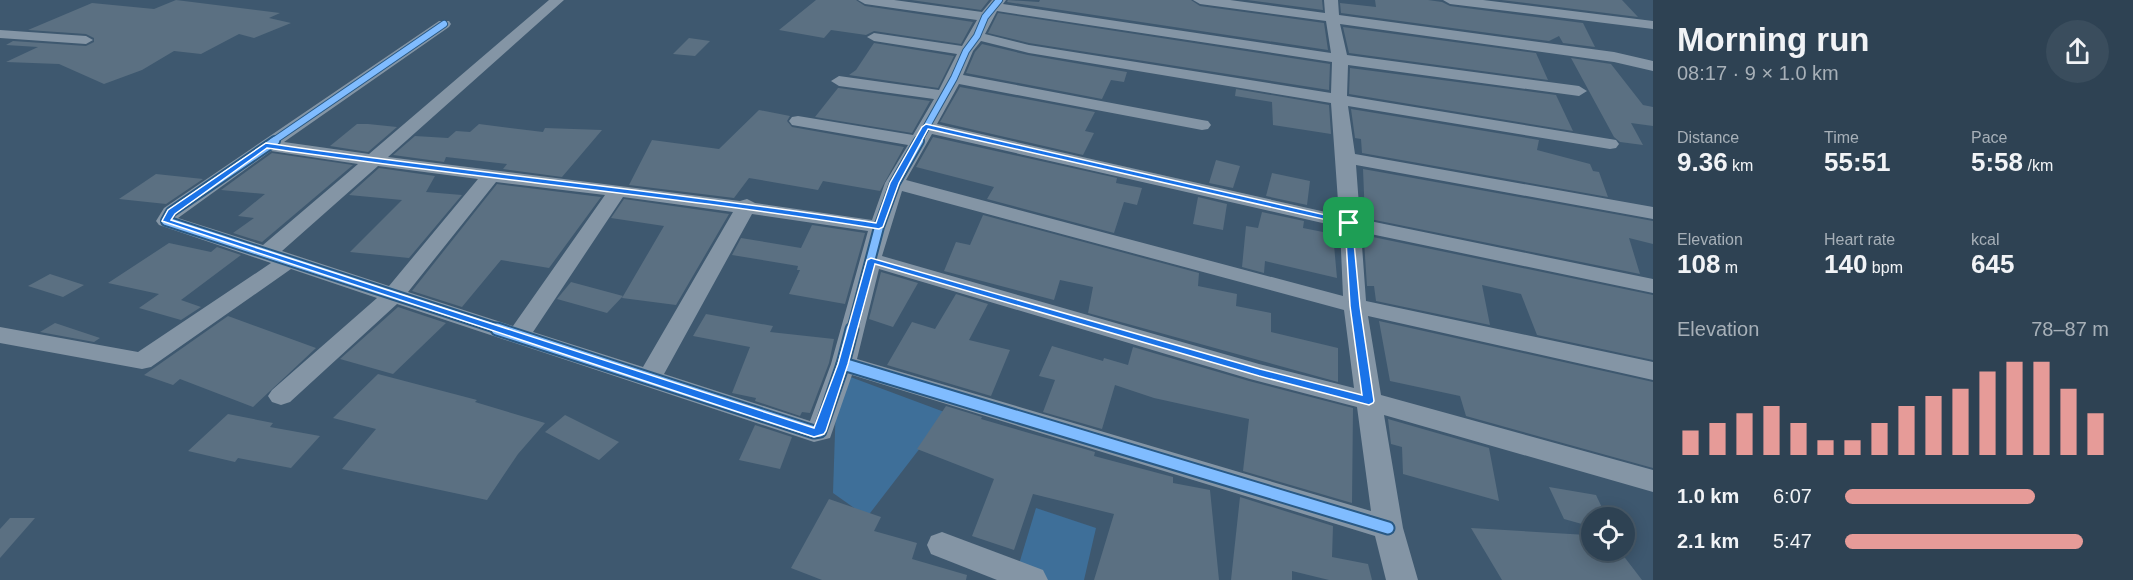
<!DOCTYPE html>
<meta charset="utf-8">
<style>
:root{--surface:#2e4253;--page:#3a4d5d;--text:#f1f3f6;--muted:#a7b0b8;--line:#495b6a;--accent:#e69b98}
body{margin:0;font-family:Helvetica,sans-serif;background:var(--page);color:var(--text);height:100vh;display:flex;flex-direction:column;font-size:22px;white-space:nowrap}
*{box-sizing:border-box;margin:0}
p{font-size:20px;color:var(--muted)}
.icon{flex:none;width:33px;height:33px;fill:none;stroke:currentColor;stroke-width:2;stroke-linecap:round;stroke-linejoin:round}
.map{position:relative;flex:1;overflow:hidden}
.sheet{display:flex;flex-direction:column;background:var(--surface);width:480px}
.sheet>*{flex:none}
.fabs{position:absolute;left:1581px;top:507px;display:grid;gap:12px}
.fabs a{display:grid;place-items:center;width:54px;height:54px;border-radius:50%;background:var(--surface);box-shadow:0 3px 15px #0003,0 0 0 2px var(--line);font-size:30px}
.pin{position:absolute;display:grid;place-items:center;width:51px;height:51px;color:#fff;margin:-26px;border-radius:12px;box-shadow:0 3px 9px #0006}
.round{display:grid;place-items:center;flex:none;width:63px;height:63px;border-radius:32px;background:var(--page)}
.headline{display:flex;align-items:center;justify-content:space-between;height:102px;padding:0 24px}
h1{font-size:33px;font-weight:600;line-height:45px}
.metrics{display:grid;grid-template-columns:repeat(3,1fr);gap:9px;height:102px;padding:6px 24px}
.metrics div{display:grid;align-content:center}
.metrics b{font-size:26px;font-weight:600}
.metrics small{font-size:16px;font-weight:400}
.metrics p{font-size:16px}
.chart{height:168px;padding:12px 24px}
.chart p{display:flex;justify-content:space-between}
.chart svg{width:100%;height:108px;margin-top:6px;stroke:var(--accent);stroke-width:6}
ul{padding:0 24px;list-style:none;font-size:20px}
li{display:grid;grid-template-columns:96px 72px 1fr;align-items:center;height:45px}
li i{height:15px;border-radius:8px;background:var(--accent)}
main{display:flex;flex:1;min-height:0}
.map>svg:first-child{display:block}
.green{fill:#3e6f99}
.building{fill:#5b7082}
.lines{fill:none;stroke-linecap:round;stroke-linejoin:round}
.minor{fill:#8495a5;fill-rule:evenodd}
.cycleway-far2-casing{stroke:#295984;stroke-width:8}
.cycleway-far1-casing{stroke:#295984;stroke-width:12}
.cycleway-casing{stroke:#295984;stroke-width:15}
.cycleway-far2{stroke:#80bcff;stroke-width:6}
.cycleway-far1{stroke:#80bcff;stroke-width:8}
.cycleway{stroke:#80bcff;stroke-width:11}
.route{fill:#1a73e8;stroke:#fff;stroke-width:1.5;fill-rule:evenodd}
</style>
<main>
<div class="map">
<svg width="1653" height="580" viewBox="0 0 1653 580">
<rect width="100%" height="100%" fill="#3e586f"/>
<g class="green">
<path d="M837,372L947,413L867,517L833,493Z"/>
<path d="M1036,508L1096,528L1084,580H1034L1016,574Z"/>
</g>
<g class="building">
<path d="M176,0L280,13L269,18L291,23L254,38L239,34L201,54L174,51L142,70L104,84L59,64L6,62L38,47L6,45L13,41L86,46L94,42V38L86,34L28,30L92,3L154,9Z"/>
<path d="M816,0H856L865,6L973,22L961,44L874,31L866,35L831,30L824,38L779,30Z"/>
<path d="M911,0H989L981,10Z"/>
<path d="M1008,0L1039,2L1040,0H1191L1200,6L1324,23L1328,50L1007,2Z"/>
<path d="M1247,0H1322L1323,10Z"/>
<path d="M1375,0H1428L1442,2L1450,6L1583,23L1595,47L1563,43L1559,36L1549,41L1341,13L1340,3L1376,7Z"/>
<path d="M1501,0H1622L1638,17Z"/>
<path d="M998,13L1330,64L1329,90L1029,43L988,33Z"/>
<path d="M1343,27L1536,53L1548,80L1349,53Z"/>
<path d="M689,38L710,41L695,56L673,54Z"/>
<path d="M874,43L954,56L938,88L849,75L856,70Z"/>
<path d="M982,44L1028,55L1127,72L1124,82L1111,80L1102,99L966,73L975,52Z"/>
<path d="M1571,58L1611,64L1643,105L1653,107V126L1631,123L1643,145L1620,142L1614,137Z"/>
<path d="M1350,68L1556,95L1573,131L1349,94Z"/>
<path d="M960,87L1095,112L1085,131L1094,133L1083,155L940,122Z"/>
<path d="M838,88H839L930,101L912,133L815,117Z"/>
<path d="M1236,89L1329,105L1331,134L1273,125L1272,102L1235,96Z"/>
<path d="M1351,109L1539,140L1537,150L1590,164L1593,171L1599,172L1608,197L1362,153L1361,139L1355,138Z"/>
<path d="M759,110L790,116L787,121L792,127L904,147L880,191L823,181L818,190L749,178L734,198L629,185L652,140L719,149Z"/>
<path d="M357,124H368L397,127L368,152L330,146Z"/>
<path d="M479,124L543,132L545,128L602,130L562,177L503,169L507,164L446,157L444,162L393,155L415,136L448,138L456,131L470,132Z"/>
<path d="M933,137L1117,178L1116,183L1142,188L1137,205L1124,202L1114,233L987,199L994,187L916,167Z"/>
<path d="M272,153L353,165L262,242L233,233L254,218L238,216L265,194L221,190Z"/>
<path d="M1216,160L1240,166L1233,188L1209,183Z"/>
<path d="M379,168L435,176L426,192L462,195L409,258L350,252L402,200L349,195Z"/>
<path d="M1363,169L1653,221V244L1629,238L1640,274L1365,218Z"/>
<path d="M1272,173L1310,181L1307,205L1266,196Z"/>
<path d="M156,174L203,179L166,204L119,199Z"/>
<path d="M497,184L601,197L549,268L501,260L462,307L412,291Z"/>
<path d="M1198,197L1227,204L1223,230L1193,224Z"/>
<path d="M624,199L729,214L676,305L622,298L664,226L611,218Z"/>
<path d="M1262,212L1304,221L1303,228L1333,234L1337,278L1265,261L1264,273L1242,267L1246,226L1258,228Z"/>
<path d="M983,215L1199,273L1198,286L1237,294L1236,306L1271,313V332L1338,348V382L1088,313L1093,287L1060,280L1054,300L944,271L956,242L970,245Z"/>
<path d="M812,225L865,233L845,304L789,294L800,270H797L798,266L732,255L741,238L801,248Z"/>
<path d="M1368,236L1653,295V360L1537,335L1521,294L1482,285L1490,325L1376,301L1374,286H1367L1364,241L1369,242Z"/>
<path d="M169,243L211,252L217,247L241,255L181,300L201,307L181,320L139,308L159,294L108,283Z"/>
<path d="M881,272L918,283L893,327L869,319Z"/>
<path d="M50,274L84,285L63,297L28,286Z"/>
<path d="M571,282L623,296L607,313L557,299Z"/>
<path d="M956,294L988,304L969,340L1010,350L991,396L887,365L912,322L935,329Z"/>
<path d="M398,307L446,323L393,374L340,359Z"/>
<path d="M706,314L773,326L770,332L834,339L829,363L810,413L802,412L800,416L755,401L756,398L732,393L750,347L693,336Z"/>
<path d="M228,316L316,348L253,407L180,379L173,385L144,375Z"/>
<path d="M1379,321L1653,382V468L1466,416L1460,396L1390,381Z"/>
<path d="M55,323L100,338L94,342L40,332Z"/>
<path d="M1052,346L1103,361L1104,358L1128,365L1133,347L1249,381L1353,408L1352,503L1243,471L1249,419L1154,398L1115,385L1102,429L1043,412L1055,380L1039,376Z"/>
<path d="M378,374L477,400L475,402L545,423L518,454L487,500L342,469L376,429L333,418Z"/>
<path d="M946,406L982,417L981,419L1095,452L1094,456L1173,477V483L1210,490L1219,580H1094L1114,514L1033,494L1014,550L972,536L994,479L917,449Z"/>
<path d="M228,414L273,423L270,427L320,436L291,468L238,458L235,462L188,451Z"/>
<path d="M565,415L619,442L599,460L545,432Z"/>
<path d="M1388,419L1489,448L1499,501L1403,474L1402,447L1391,444Z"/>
<path d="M755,425L792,437L780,469L739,460Z"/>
<path d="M1549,487L1596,495L1607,518H1592V550H1619L1642,580H1502L1471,528L1587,535L1589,526L1564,519Z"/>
<path d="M1240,497L1333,526L1332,557L1368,564L1372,580H1329L1292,571V580H1231Z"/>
<path d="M829,499L881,517L874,531L917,543L912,559L967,575L966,580H822L791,568Z"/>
<path d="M10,518H35L0,558V529Z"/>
</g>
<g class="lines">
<g class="minor">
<path d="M549,0H564L388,157L740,201L747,199L755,203L872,220L885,183L908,145L798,126L792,125L789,121L792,117L798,116L913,135L934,99L839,86L831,81L839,76L939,90L957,54L874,41L867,37L874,33L962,46L977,20L865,4L858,0H894L982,12L992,0H1006L1003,4L1331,53L1326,21L1200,4L1193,0H1230L1325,13L1324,0H1338L1339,15L1614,52L1653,61V71L1614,62L1340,24L1347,55L1579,86L1587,91L1579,96L1348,65L1347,96L1610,139L1616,140L1619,144L1616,148L1610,149L1348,106L1355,154L1653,207V219L1356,165L1360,219L1653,279V293L1361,232L1366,301L1653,362V380L1368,316L1381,395L1653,470V492L1384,415L1403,528L1418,580H1386L1375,536L852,375L830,438L814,442L397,304L290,402L281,405L272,402L268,396L272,390L377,298L291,269L151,367L142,369L0,343V327L138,352L271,263L159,225L156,221L164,208L439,21H449L451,24L449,27L284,142L369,154ZM997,11L1332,62L1331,93L1029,45L985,34ZM981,41L1029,53L1331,103L1339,215L937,124L959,84L1202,130L1208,129L1211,125L1208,121L1202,120L963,75L973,51ZM932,134L1340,227L1343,296L906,180ZM271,151L358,164L263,245L178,218ZM378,166L478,179L389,286L282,251ZM496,182L605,195L513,326L408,292ZM902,191L1344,310L1354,388L1259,364L882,256ZM623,197L733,212L643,367L533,332ZM752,214L868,231L831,364L810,421L664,374ZM879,269L1250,379L1357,407L1371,511L857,359Z"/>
<path d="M1443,0H1483L1653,21V29L1450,4Z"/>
<path d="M0,30L86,36L93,40L86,44L0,38Z"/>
<path d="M942,532L1043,570L1048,580H997L931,554L927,545L931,536Z"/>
</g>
<g class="cycleway-far2-casing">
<g id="cycleway-far2">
<path d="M272,142L444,24"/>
<path d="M918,142L954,78L966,51L977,36L985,17L999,0"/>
</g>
</g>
<g class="cycleway-far1-casing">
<g id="cycleway-far1">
<path d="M275,141L171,212L166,221L502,330"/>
<path d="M852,330L879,227L895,183L919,141"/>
</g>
</g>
<g class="cycleway-casing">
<g id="cycleway">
<path d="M497,329L814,432L820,431L843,364"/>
<path d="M852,329L843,364L1388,528"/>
</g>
</g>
<use href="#cycleway-far2" class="cycleway-far2"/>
<use href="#cycleway-far1" class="cycleway-far1"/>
<use href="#cycleway" class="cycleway"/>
</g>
<path class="route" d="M926,124L1352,221L1360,306L1374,401L1373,403L1369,405L1259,376L875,264L848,364L826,431L824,434L814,437L162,221L168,210L266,143C469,173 673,191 876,223L890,183L922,127ZM928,129L1345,224L1350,306L1362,395L1260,369L871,258L867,260L838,364L814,428L171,220L175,214L267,148C471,178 676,196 879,229L883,227L899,183Z"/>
</svg>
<div class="fabs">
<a><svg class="icon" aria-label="locate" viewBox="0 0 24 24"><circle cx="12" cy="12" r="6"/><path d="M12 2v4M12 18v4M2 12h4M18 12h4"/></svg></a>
</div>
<div class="pin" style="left:1349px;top:223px;background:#1e9e55"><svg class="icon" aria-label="arrive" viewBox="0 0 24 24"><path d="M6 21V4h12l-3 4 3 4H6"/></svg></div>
</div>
<section class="sheet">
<div class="headline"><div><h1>Morning run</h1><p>08:17 · 9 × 1.0 km</p></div><a class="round"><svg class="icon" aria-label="share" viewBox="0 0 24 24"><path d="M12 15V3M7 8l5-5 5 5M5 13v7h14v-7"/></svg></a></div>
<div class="metrics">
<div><p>Distance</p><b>9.36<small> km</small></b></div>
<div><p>Time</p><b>55:51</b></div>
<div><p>Pace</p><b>5:58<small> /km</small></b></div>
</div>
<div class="metrics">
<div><p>Elevation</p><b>108<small> m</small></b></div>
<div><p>Heart rate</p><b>140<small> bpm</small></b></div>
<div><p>kcal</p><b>645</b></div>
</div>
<div class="chart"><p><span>Elevation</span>78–87 m</p>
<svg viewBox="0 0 160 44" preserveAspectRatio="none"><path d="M5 44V34M15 44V31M25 44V27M35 44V24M45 44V31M55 44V38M65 44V38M75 44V31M85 44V24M95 44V20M105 44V17M115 44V10M125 44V6M135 44V6M145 44V17M155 44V27"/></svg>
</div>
<ul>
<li><b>1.0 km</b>6:07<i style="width:72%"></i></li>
<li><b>2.1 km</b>5:47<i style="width:90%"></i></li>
</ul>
</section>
</main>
